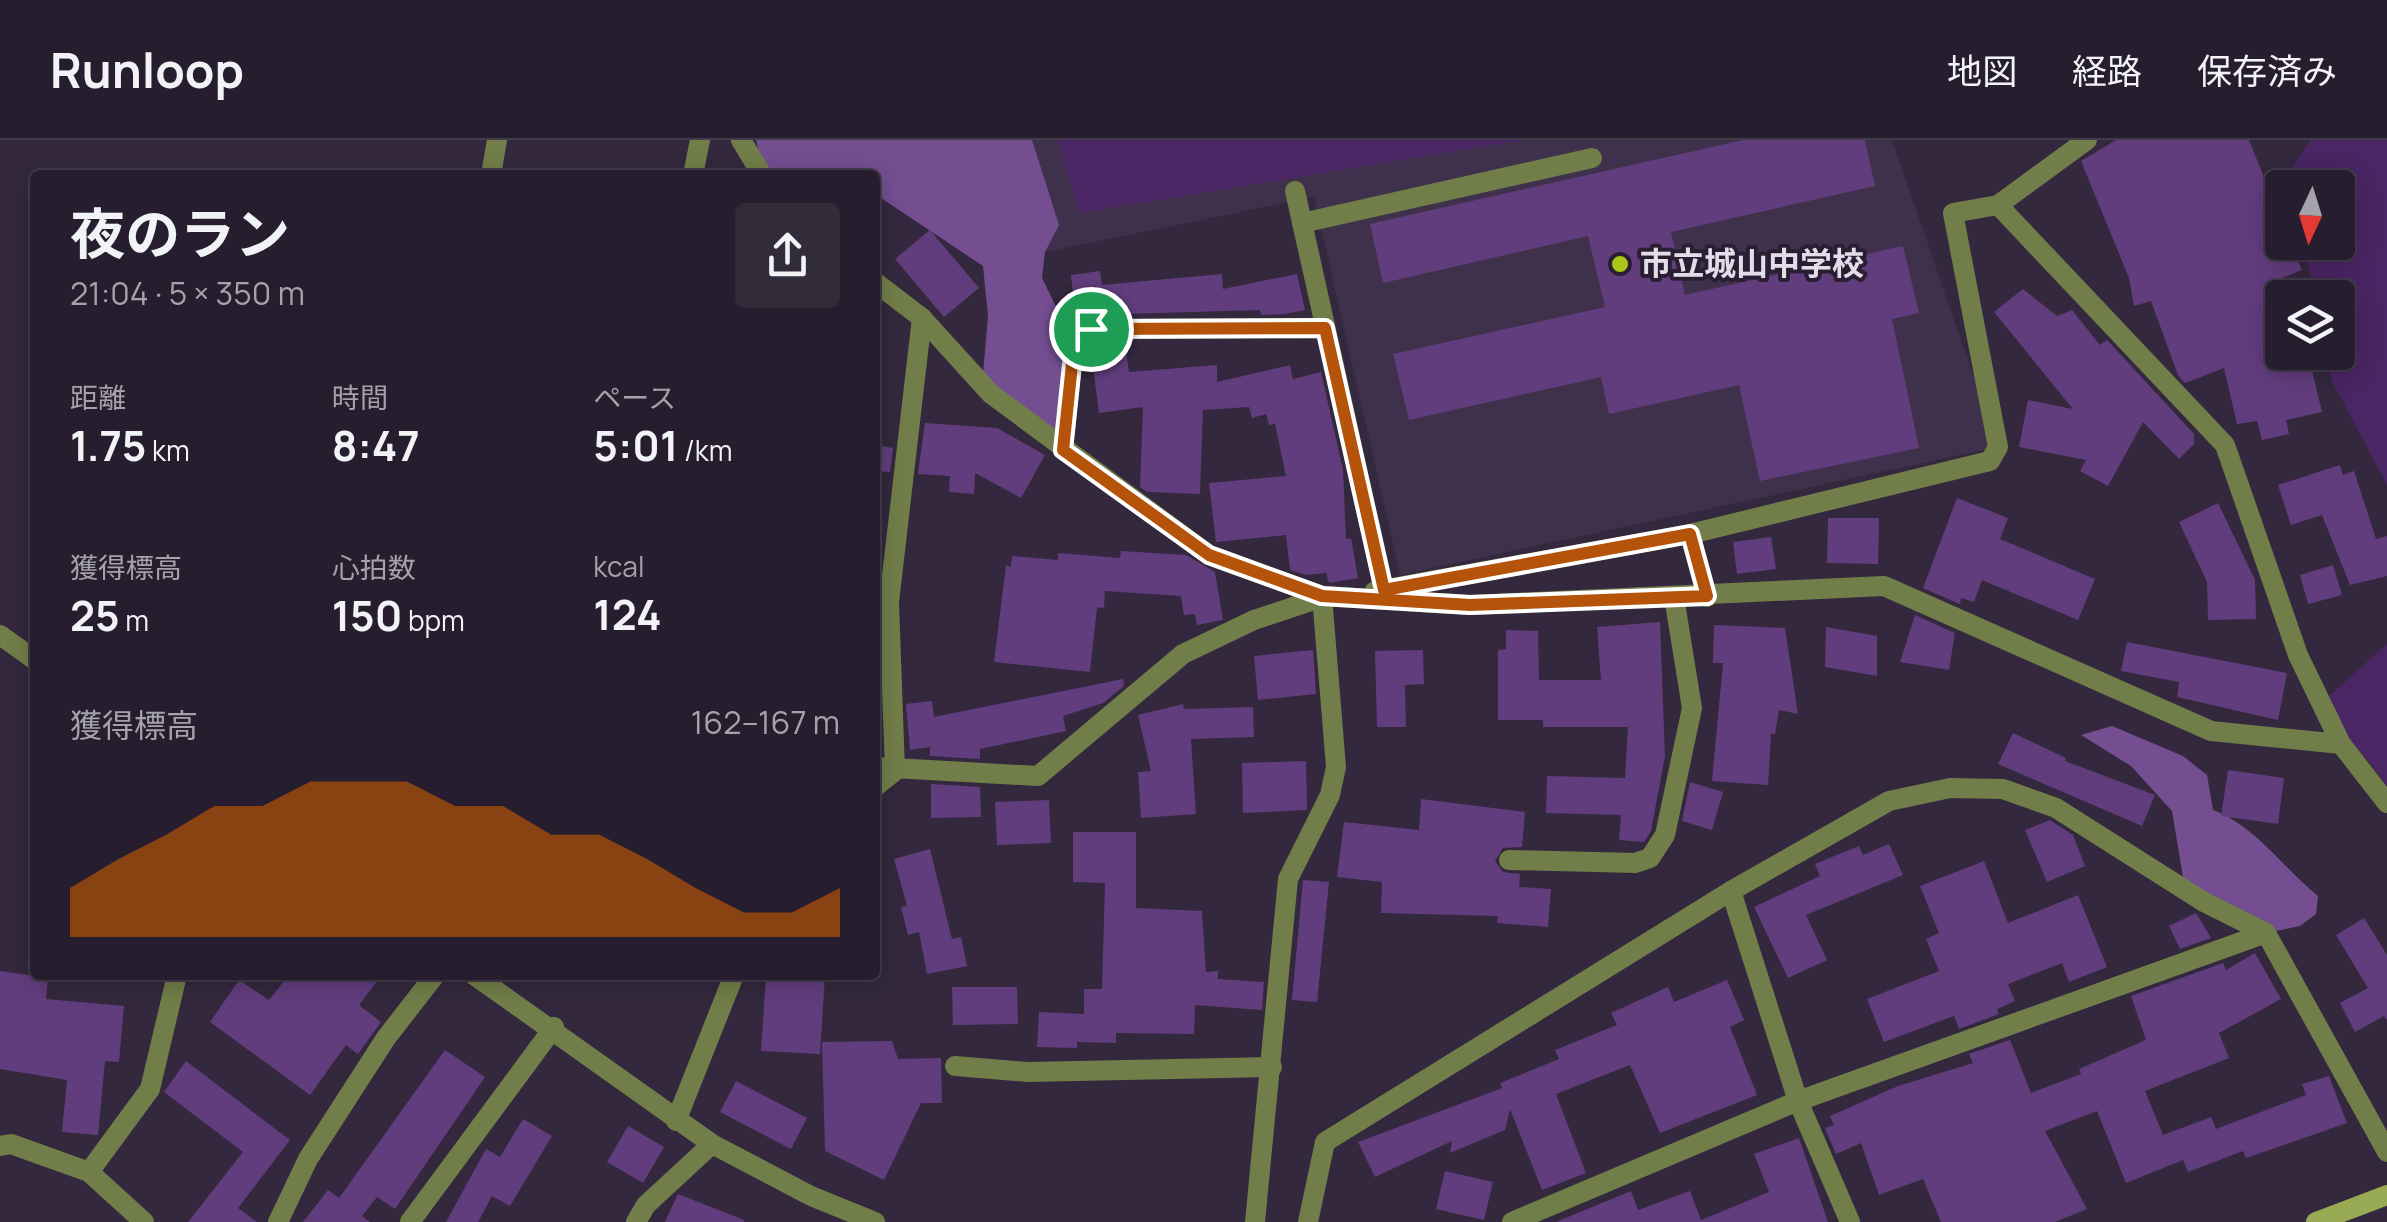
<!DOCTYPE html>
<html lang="ja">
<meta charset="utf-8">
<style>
:root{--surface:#261e2e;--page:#322b3a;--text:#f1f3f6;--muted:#a4a2aa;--line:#423c4a;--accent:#b45309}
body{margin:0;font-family:Manrope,"Noto Sans JP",sans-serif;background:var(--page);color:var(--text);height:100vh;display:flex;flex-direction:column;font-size:38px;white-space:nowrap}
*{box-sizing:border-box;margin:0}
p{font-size:32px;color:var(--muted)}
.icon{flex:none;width:55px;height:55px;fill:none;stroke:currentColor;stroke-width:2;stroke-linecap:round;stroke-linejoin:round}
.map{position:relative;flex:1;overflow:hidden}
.drawer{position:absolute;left:30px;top:30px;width:850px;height:810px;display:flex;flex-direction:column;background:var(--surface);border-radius:10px;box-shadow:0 5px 25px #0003,0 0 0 2px var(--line)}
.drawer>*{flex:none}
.needle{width:65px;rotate:184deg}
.fabs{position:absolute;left:2265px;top:30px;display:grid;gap:20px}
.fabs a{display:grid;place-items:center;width:90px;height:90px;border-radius:10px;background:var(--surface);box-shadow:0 5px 25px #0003,0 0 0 2px var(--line);font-size:50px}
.pin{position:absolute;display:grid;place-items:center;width:85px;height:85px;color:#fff;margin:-42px;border:5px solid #fff;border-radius:50%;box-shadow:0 2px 10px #0007}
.round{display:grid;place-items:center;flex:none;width:105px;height:105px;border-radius:10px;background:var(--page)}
.overview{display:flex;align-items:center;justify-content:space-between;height:170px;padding:0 40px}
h1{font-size:55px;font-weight:700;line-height:75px}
.stats{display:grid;grid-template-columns:repeat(3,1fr);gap:15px;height:170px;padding:10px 40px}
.stats div{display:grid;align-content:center}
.stats b{font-size:42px;font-weight:700}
.stats small{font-size:28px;font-weight:400}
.stats p{font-size:28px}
.chart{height:280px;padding:20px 40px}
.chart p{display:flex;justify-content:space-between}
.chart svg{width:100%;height:180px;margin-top:10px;fill:var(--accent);opacity:.7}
header{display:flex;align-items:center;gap:60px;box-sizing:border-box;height:140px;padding:0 50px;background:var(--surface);border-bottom:2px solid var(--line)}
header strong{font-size:48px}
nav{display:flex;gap:55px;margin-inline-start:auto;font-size:35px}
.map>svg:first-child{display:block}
.built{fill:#3f314b}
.green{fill:#4a2664}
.forest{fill:#744e91}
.building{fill:#623d7e}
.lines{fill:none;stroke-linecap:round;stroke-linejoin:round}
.minor{stroke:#717e49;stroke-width:20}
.tertiary{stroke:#717e49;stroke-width:20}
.secondary{stroke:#98aa53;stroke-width:20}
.route-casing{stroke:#fff;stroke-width:20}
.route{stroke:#b45309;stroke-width:12}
.poi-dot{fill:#abc616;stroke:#2a1f32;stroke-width:4}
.labels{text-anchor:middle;stroke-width:8;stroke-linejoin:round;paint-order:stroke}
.poi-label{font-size:32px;font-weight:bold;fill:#e3dce9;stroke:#2a1f32;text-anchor:start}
</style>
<header>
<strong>Runloop</strong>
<nav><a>地図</a><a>経路</a><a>保存済み</a></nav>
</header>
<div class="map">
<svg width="2387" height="1082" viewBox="0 0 2387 1082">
<rect width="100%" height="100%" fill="#33283d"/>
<path class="built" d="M825,0H1892L1998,307L1400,435L1314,57L1045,112Z"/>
<g class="green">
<path d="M1058,0H1524L1079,73Z"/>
<path d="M2311,0H2387V345L2332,241L2327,213L2338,212V158L2315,157L2303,103L2338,102V48L2290,47L2287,35Z"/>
<path d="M2387,504V645L2321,563Z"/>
</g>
<g class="forest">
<path d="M756,0H1032L1059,85L1045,112L1042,138L1066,187L1063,310L982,245L988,176L983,126L875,54V35H764Z"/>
<path d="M2112,586L2183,616L2207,635L2213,670C2257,687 2282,727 2318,756L2316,774L2300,786L2266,793L2204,762L2183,737L2172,671L2131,626L2081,595Z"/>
</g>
<g class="building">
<path d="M1743,0H1865L1875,46L1671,92L1685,155L1903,106L1919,173L1892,179L1919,308L1760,341L1739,245L1609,274L1601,237L1409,280L1393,214L1605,167L1588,96L1383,143L1370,84Z"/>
<path d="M2116,0H2249L2282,82V102H2291L2302,130L2282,138V229L2310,222L2322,272L2286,280L2289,294L2262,300L2257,281L2237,284L2224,228L2185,243L2178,235L2151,161L2134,166L2129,138L2081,21Z"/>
<path d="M930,90L979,148L944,177L895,119Z"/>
<path d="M1100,131L1102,145L1222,134L1223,149L1297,134L1305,170L1285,174L1261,175L1260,170L1091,175L1076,181L1071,135Z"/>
<path d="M2023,149L2057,176L2072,170L2100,205L2107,200L2194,294V304L2179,319L2143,282L2108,346L2080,331L2086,320L2019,307L2028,260L2073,269L1994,172Z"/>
<path d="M1125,203L1129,232L1217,225V242L1290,225L1293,239L1321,232L1343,330L1346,399L1351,398L1358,438L1329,443L1326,433L1306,435L1290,430L1286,395L1216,402L1209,343L1286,336L1275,284L1269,285L1266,274L1252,278L1249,267L1203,270L1200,354L1147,352L1140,347L1143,267L1099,273L1090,204Z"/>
<path d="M925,283L997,288L1045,315L1021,358L975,333L974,354L949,352L950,336L918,334Z"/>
<path d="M875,305L893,308L890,332L875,331Z"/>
<path d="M2340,325L2343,335L2354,331L2376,399L2387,396V436L2350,445L2322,375L2291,385L2278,345Z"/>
<path d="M1957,358L2008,378L2000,399L2095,439L2078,480L1982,440L1974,462L1961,458L1960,464L1923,448Z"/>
<path d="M2218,363L2255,440L2256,479L2208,480L2207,442L2179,382Z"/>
<path d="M1828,378H1879L1878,424L1827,423Z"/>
<path d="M1771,397L1776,429L1737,434L1733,402Z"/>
<path d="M1121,411L1186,415L1215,432L1223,480L1197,485L1195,474L1184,475L1181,456L1105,451L1104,468L1097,467L1090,532L994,522L1006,425L1011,427L1012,416L1058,420V413L1120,418Z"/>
<path d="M2333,425L2342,455L2308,464L2300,435Z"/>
<path d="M1915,475L1955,493L1949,530L1900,522Z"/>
<path d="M1660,482L1665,616L1651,691L1644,702L1619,700L1621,675L1546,673L1547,636L1625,638L1628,587H1543V580H1498V510L1506,509V490L1538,491L1539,540H1601L1597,487Z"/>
<path d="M1714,485L1785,488L1798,574L1779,570L1775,594H1771L1768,645L1712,641L1723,523H1713Z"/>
<path d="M1826,487L1877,496V536L1825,527Z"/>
<path d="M2127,502L2287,533L2278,580L2177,557L2179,542L2121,531Z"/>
<path d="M1313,510L1316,554L1258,560L1254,516Z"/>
<path d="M1423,510L1424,544L1405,545L1406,587H1377L1375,511Z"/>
<path d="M1123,539L1124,546L1103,563L1063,576L1066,591L980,609V619L930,616V607L910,610L906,564L932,561L934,577Z"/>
<path d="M1183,564L1184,569L1253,567L1254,597L1191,599L1196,674L1141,678L1138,632L1151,631L1138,575Z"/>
<path d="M2013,593L2066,618L2065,621L2155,655L2142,686L1998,624Z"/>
<path d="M1306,621L1307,670L1243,673L1242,623Z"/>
<path d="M2228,630L2284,638L2278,684L2221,676Z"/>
<path d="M1690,642L1723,652L1712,690L1682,681Z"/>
<path d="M931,644L980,647L981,677L931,678Z"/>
<path d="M1421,659L1525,672L1522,707L1503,708L1495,721L1503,732L1520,734L1519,747L1551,749L1548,787L1497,783L1498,776L1381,773L1382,742L1337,737L1344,682L1419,690Z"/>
<path d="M1049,660L1051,703L997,705L995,662Z"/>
<path d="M2050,680L2073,695L2085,726L2047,742L2025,690Z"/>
<path d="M1073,692H1136V768L1202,771L1206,832L1218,831V839L1264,842L1262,870L1195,865L1194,894L1116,893V903L1077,902V908L1037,907L1039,872L1084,874V849H1102L1105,743L1073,742Z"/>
<path d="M1889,704L1903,735L1806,775L1827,820L1788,838L1754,767L1820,736L1815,724L1859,706L1863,715Z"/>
<path d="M930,709L952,799L961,797L967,826L927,834L919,792L908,795L901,767L907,766L894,719Z"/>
<path d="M1984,721L2008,783L2078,755L2107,827L2069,842L2062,823L2008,844L2015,861L1997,869L1999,874L1959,889L1954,876L1884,902L1867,859L1939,831L1926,799L1939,793L1920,746Z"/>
<path d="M1303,740L1329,742L1317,862L1292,860Z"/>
<path d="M2196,773L2211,798L2180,809L2169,786Z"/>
<path d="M2364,778L2387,815V880L2384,876L2355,892L2340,863L2368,848L2336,795Z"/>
<path d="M2255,813L2281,859L2219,893L2229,918L2145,951L2163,995L2211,977L2216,989L2306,955L2302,944L2329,936L2347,983L2246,1018L2243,1011L2188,1032L2183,1020L2126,1043L2097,971L2045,991L2087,1069L2055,1082H1941L1923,1039L1879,1055L1861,1003L1836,1014L1825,988L1834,985L1830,976L1898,946L1973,923L1969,914L2010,900L2031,953L2081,934L2079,929L2146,900L2131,856L2223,823L2226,830Z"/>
<path d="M0,831L48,838L46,859L124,866L119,922L105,921L98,995L62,992L67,940L0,929Z"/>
<path d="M289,835H382L359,865L381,882L358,914L346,905L310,955L210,882L239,840L269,860Z"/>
<path d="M766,835H825L820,914L761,911Z"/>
<path d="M1727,840L1744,880L1730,887L1757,955L1660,993L1630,925L1556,954L1586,1033L1542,1050L1510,969L1505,990L1450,1013L1452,1001L1375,1037L1358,1002L1502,948L1500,943L1559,919L1555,910L1617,885L1611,873L1668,847L1674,862Z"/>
<path d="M952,847H1017L1018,884L953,885Z"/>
<path d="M892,901L898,919L941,918L942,963H921L884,1040L825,1011L822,902Z"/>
<path d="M445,910L485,937L395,1069L377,1057L362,1076L370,1082H303L328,1050L339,1058Z"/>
<path d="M186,921L290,1000L238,1068L257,1082H188L243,1012L164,952Z"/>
<path d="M736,941L807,978L791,1009L720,972Z"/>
<path d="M523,979L552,996L510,1066L492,1056L478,1082H446L486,1009L500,1017Z"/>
<path d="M628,986L664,1007L643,1043L607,1022Z"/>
<path d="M1799,998L1828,1082H1556L1631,1051L1638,1070L1690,1051L1701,1080L1769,1052L1754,1014Z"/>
<path d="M1445,1031L1493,1042L1484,1080L1436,1069Z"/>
<path d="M678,1054L744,1080V1082H665Z"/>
</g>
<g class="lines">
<g class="minor">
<path d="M741,0L762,35"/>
<path d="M491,35L497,0"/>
<path d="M693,35L700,0"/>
<path d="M1295,51L1384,450"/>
<path d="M1302,83L1592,18"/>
<path d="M875,142L922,178L991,254L1209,415L1322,456L1470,465L1884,446L2211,591L2341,604"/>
<path d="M1063,310L1075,196L1091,189L1325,188"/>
<path d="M1375,451L1690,394"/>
<path d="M1707,457L1690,394L1990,321L1998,307L1953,73L1998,65L2087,0"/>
<path d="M875,627L1038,636L1183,514L1254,480L1326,456"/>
<path d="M875,647L895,631L889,462L922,178"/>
<path d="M1509,720L1635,723L1650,718L1665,695L1692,568L1674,457"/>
<path d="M1731,751L1798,961L1850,1082"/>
<path d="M955,926L1028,932L1272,927"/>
<path d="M676,981L734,835"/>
<path d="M0,1006L11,1004L89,1032L144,1082"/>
<path d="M89,1032L150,949L177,835"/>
<path d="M278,1082L308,1019L386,898L435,835"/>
<path d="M410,1082L554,887"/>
<path d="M636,1082L646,1065L712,1004"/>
<path d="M1255,1082L1288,739L1330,655L1336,627L1322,456"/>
<path d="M1308,1082L1325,1002L1731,751L1889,661L1950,648L2003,649L2056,668L2204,762L2266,793L2387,1012"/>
<path d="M1512,1082L1798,961L2266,793"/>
</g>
<g class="tertiary">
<path d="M1998,65L2225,305L2298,515L2341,604L2387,663"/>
<path d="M0,495L35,520"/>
<path d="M474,835L712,1004L811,1056L875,1082"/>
</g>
<path class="secondary" d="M2316,1082L2387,1055"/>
</g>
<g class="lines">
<g class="route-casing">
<path id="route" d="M1325,188L1384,450L1690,394L1707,456L1470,465L1322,456L1209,415L1063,310L1075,196L1091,189Z"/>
</g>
<use href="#route" class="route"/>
</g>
<circle class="poi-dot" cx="1620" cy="124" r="10"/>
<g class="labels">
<g class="poi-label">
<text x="1640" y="135">市立城山中学校</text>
</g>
</g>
</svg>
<div class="fabs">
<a><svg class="needle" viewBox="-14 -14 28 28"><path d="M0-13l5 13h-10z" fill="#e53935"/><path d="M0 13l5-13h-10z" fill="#a4a2aa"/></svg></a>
<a><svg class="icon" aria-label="layers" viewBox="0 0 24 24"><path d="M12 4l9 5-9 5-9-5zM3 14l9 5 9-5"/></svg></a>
</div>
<div class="pin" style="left:1091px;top:189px;background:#1e9e55"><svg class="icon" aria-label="arrive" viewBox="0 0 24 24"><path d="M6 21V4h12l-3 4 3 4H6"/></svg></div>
<section class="drawer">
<div class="overview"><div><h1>夜のラン</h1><p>21:04 · 5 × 350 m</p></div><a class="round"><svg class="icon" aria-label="share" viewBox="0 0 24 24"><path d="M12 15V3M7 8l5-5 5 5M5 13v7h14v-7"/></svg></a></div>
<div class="stats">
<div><p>距離</p><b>1.75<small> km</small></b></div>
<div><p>時間</p><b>8:47</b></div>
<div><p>ペース</p><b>5:01<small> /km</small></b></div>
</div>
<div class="stats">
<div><p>獲得標高</p><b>25<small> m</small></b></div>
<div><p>心拍数</p><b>150<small> bpm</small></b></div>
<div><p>kcal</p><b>124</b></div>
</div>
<div class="chart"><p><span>獲得標高</span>162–167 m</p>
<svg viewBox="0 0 160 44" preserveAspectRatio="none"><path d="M0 44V32L10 25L20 19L30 12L40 12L50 6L60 6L70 6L80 12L90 12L100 19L110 19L120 25L130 32L140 38L150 38L160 32V44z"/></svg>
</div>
</section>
</div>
